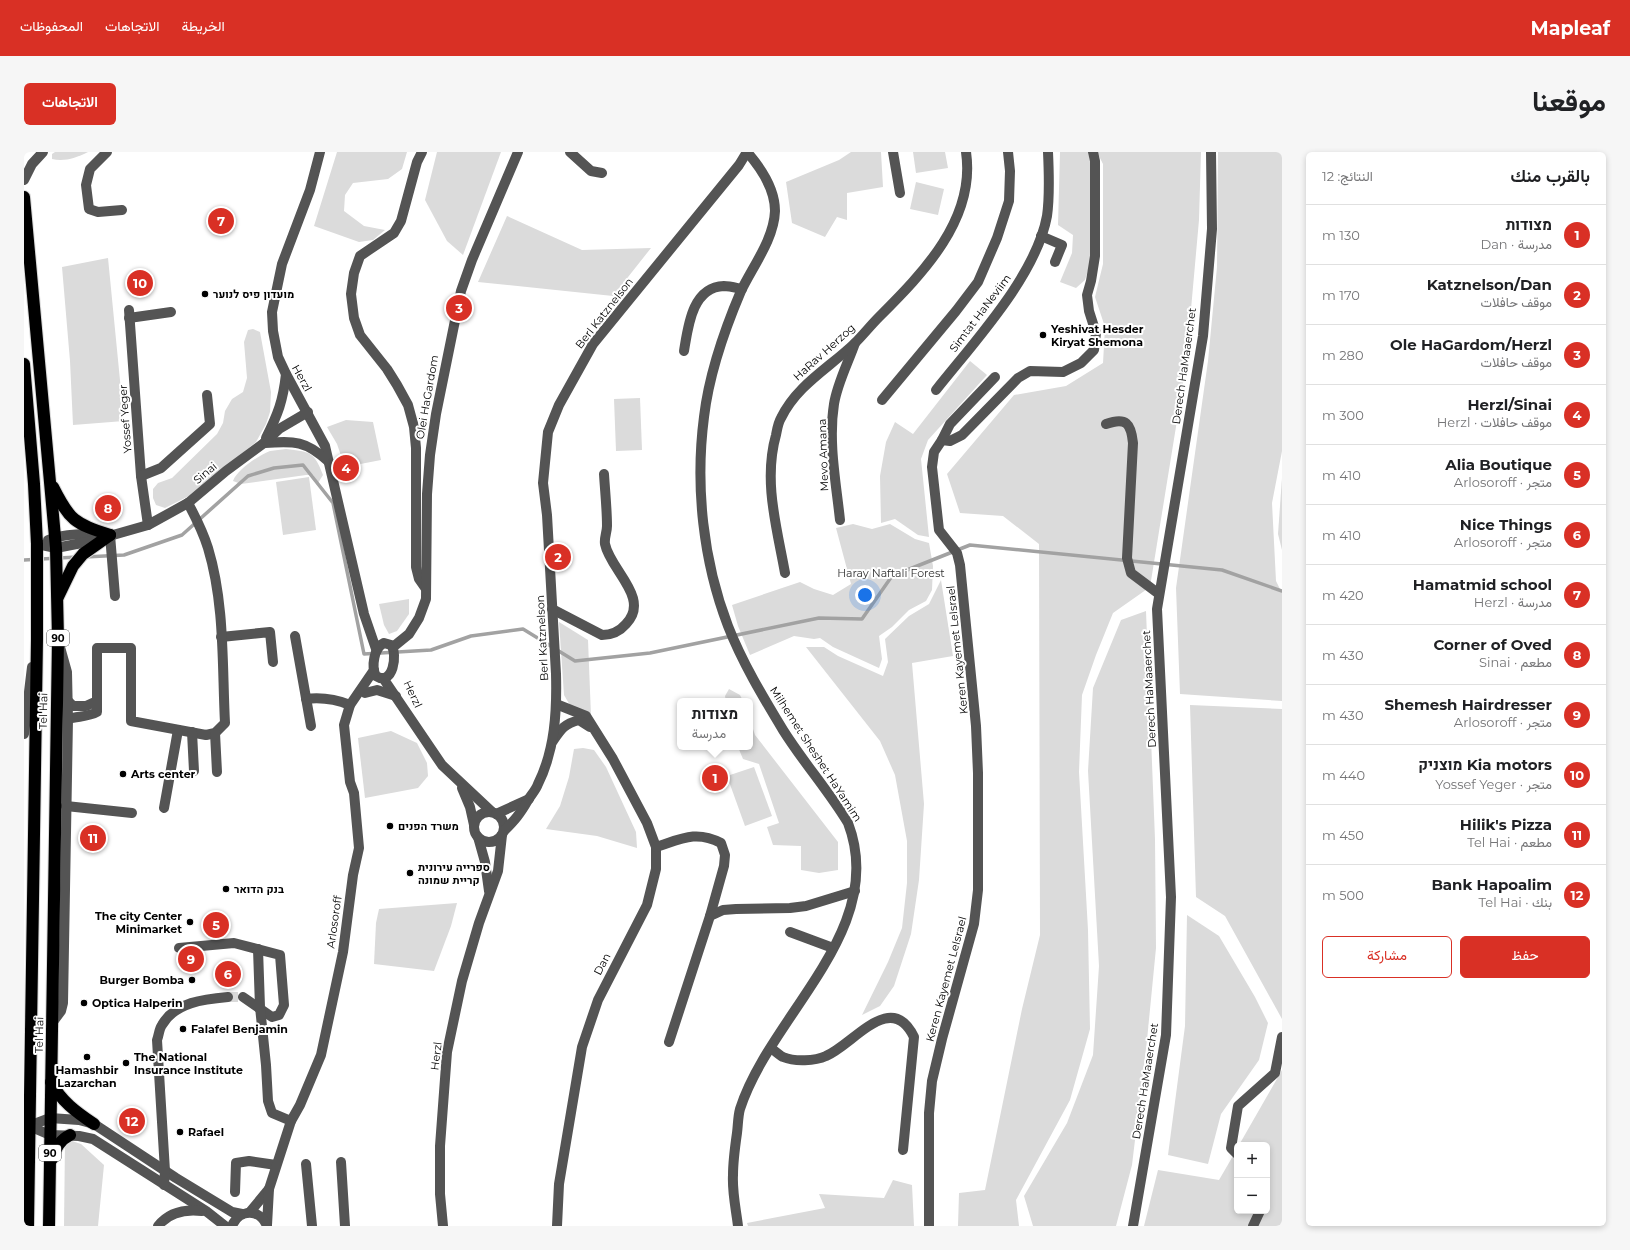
<!DOCTYPE html>
<html lang="ar">
<head>
<meta charset="utf-8">
<style>
	body { margin:0; font-family:Montserrat,Vazirmatn,Heebo,sans-serif; background:#f6f6f6; color:#202124; direction:rtl }
	.controls { position:absolute; right:12px; bottom:12px; display:grid; overflow:hidden; border-radius:6px; box-shadow:0 2px 6px #0003 }
	.controls button { width:36px; height:36px; display:grid; place-items:center; padding:0; border:0; border-bottom:1px solid #e0e0e0; background:#fff; color:#202124; font:20px sans-serif }
	.you { position:absolute; left:841px; top:443px; width:14px; height:14px; margin:-10px; border:3px solid #fff; border-radius:50%; background:#1a73e8; box-shadow:0 0 0 6px #1a73e833 }
	.badge { display:grid; place-items:center; width:26px; height:26px; border-radius:50%; background:#d93025; color:#fff; font-size:13px; font-weight:700 }
	.pin { position:absolute; translate:-50% -50%; border:2px solid #fff; box-shadow:0 1px 4px #0006 }
	.popup { position:absolute; left:653px; top:546px; width:76px; height:52px; box-sizing:border-box; display:grid; place-content:center; border-radius:6px; background:#fff; filter:drop-shadow(0 1px 3px #0005); font-size:13px; white-space:nowrap; color:#757577 }
	.popup b { font-size:15px; color:#202124 }
	.popup::after { content:''; position:absolute; left:50%; top:100%; margin-left:-8px; border:8px solid transparent; border-top-color:#fff }
	.list { margin:0; padding:0; list-style:none }
	h2 { display:flex; justify-content:space-between; align-items:center; height:52px; margin:0; padding:0 16px; font-size:17px }
	h2 small { font-size:13px; font-weight:400; color:#757577 }
	.list li { display:grid; grid-template-columns:26px 1fr auto; gap:12px; align-items:center; box-sizing:border-box; height:60px; padding:0 16px; border-top:1px solid #e0e0e0 }
	.list b { display:block; font-size:15px; white-space:nowrap }
	.list p { margin:0; font-size:13px; white-space:nowrap; color:#757577 }
	.list em { font-size:13px; font-style:normal; color:#757577 }
	.actions { display:flex; gap:8px; padding:12px 16px }
	.actions a { flex:1; padding:9px 0; border:1px solid #d93025; border-radius:6px; text-align:center; font-size:14px; color:#d93025 }
	.actions .main { background:#d93025; color:#fff }
	.map { position:relative; flex:none; width:1258px; height:1074px; overflow:hidden; direction:ltr; border-radius:6px }
	header { display:flex; align-items:center; gap:24px; box-sizing:border-box; height:56px; padding:0 20px; background:#d93025; color:#fff }
	header strong { font-size:19px }
	nav { display:flex; gap:22px; margin-inline-start:auto; font-size:14px }
	.intro { display:flex; align-items:center; justify-content:space-between; box-sizing:border-box; height:96px; padding:0 24px }
	h1 { margin:0; font-size:28px }
	.button { padding:10px 18px; border-radius:6px; background:#d93025; color:#fff; font-size:14px; font-weight:700 }
	main { display:flex; gap:24px; padding:0 24px }
	aside { flex:1; background:#fff; border-radius:6px; box-shadow:0 2px 6px #0003 }
	.map>svg:first-child { display:block }
	.green { fill:#dbdbdb }
	.lines { fill:none; stroke-linecap:round; stroke-linejoin:round }
	.stream { stroke:#a2a2a2; stroke-width:3.5 }
	.minor-tunnel { stroke:#d9d9d9; stroke-width:10; stroke-dasharray:10 5; stroke-linecap:butt }
	.highway-casing { stroke:#dbdbdb; stroke-width:14 }
	.minor { stroke:#545454; stroke-width:10 }
	.highway { stroke:#000; stroke-width:12 }
	.poi-dot { fill:#000; stroke:#fff; stroke-width:1.5 }
	.labels { text-anchor:middle; dominant-baseline:central; stroke-width:4; stroke-linejoin:round; paint-order:stroke }
	.shield { fill:#fff; stroke:#4c4c4c; stroke-width:1 }
	.shield-label { font-size:10px; font-weight:bold; fill:#000 }
	.poi-label { font-size:11px; font-weight:bold; fill:#000; stroke:#fff; text-anchor:start }
	.street-label { font-size:11px; fill:#000; stroke:#fff }
	.park-label { font-size:11px; fill:#323232; stroke:#fff }
</style>
</head>
<body>
<header>
<strong>Mapleaf</strong>
<nav><a>الخريطة</a><a>الاتجاهات</a><a>المحفوظات</a></nav>
</header>
<div class="intro"><h1>موقعنا</h1><a class="button">الاتجاهات</a></div>
<main>
<aside>
<h2>بالقرب منك<small>النتائج: 12</small></h2>
<ul class="list">
<li><span class="badge">1</span><div><b>מצודות</b><p>مدرسة · Dan</p></div><em>130 m</em></li>
<li><span class="badge">2</span><div><b>Katznelson/Dan</b><p>موقف حافلات</p></div><em>170 m</em></li>
<li><span class="badge">3</span><div><b>Ole HaGardom/Herzl</b><p>موقف حافلات</p></div><em>280 m</em></li>
<li><span class="badge">4</span><div><b>Herzl/Sinai</b><p>موقف حافلات · Herzl</p></div><em>300 m</em></li>
<li><span class="badge">5</span><div><b>Alia Boutique</b><p>متجر · Arlosoroff</p></div><em>410 m</em></li>
<li><span class="badge">6</span><div><b>Nice Things</b><p>متجر · Arlosoroff</p></div><em>410 m</em></li>
<li><span class="badge">7</span><div><b>Hamatmid school</b><p>مدرسة · Herzl</p></div><em>420 m</em></li>
<li><span class="badge">8</span><div><b>Corner of Oved</b><p>مطعم · Sinai</p></div><em>430 m</em></li>
<li><span class="badge">9</span><div><b>Shemesh Hairdresser</b><p>متجر · Arlosoroff</p></div><em>430 m</em></li>
<li><span class="badge">10</span><div><b>Kia motors מוצניק</b><p>متجر · Yossef Yeger</p></div><em>440 m</em></li>
<li><span class="badge">11</span><div><b>Hilik's Pizza</b><p>مطعم · Tel Hai</p></div><em>450 m</em></li>
<li><span class="badge">12</span><div><b>Bank Hapoalim</b><p>بنك · Tel Hai</p></div><em>500 m</em></li>
</ul>
<div class="actions"><a class="main">حفظ</a><a>مشاركة</a></div>
</aside>
<div class="map">
<svg width="1258" height="1074" viewBox="0 0 1258 1074">
	<rect width="100%" height="100%" fill="#fff"/>
	<g class="green">
		<path d="M 31,0 L 64,0 C 52,6 40,10 28,7 L 28,2 Z"/>
		<path d="M 313,0 L 383,0 L 378,17 L 364,27 L 329,31 L 321,43 L 320,59 L 340,74 L 361,78 L 349,88 L 335,90 L 290,74 Z"/>
		<path d="M 413,0 L 477,0 L 439,103 L 423,89 L 401,48 Z"/>
		<path d="M 827,0 L 857,0 L 859,35 L 823,41 L 823,68 L 813,65 L 801,85 L 768,71 L 762,30 L 815,8 Z"/>
		<path d="M 889,0 L 921,0 L 924,16 L 892,21 Z"/>
		<path d="M 1036,0 L 1064,0 L 1066,9 L 1067,109 L 1061,128 L 1052,136 L 1036,130 L 1048,101 L 1049,83 L 1034,73 Z"/>
		<path d="M 1073,0 L 1177,0 L 1175,68 L 1162,213 L 1126,435 L 1089,461 L 1072,503 L 1058,543 L 1055,620 L 1064,778 L 1066,877 L 1046,948 L 992,1048 L 995,1074 L 934,1074 L 935,1041 L 961,1038 L 998,857 L 1016,783 L 1015,392 L 979,364 L 936,361 L 923,322 L 990,243 L 1042,234 L 1079,211 L 1081,175 L 1071,145 L 1079,112 L 1079,12 Z"/>
		<path d="M 1194,0 L 1258,0 L 1258,299 L 1248,351 L 1252,429 L 1258,441 L 1258,549 L 1156,542 L 1152,436 L 1184,209 L 1193,115 Z"/>
		<path d="M 892,30 L 920,37 L 914,63 L 886,57 Z"/>
		<path d="M 483,64 L 558,98 L 627,96 L 589,144 L 454,130 Z"/>
		<path d="M 84,106 L 100,269 L 49,273 L 46,209 L 38,115 Z"/>
		<path d="M 229,177 L 236,180 L 247,240 L 246,260 L 242,272 L 232,290 L 167,343 L 141,356 L 132,353 L 129,346 L 129,337 L 134,331 L 148,326 L 193,282 L 199,271 L 201,259 L 208,247 L 219,240 L 223,226 L 220,190 L 224,178 Z"/>
		<path d="M 946,209 L 963,223 L 904,288 L 897,307 L 905,385 L 894,383 L 871,367 L 857,371 L 856,324 L 862,290 L 871,270 L 889,282 Z"/>
		<path d="M 616,246 L 618,298 L 592,299 L 590,247 Z"/>
		<path d="M 322,268 L 349,270 L 357,308 L 321,315 L 313,292 L 303,275 Z"/>
		<path d="M 262,297 C 286,300 290,299 299,323 L 294,331 L 289,323 L 282,323 L 217,332 L 209,329 C 213,318 235,303 246,299 C 251,298 257,298 262,297 Z"/>
		<path d="M 285,325 L 292,378 L 259,383 L 252,330 Z"/>
		<path d="M 1258,326 L 1258,398 L 1254,382 Z"/>
		<path d="M 829,372 L 848,377 L 866,372 L 891,387 L 905,391 L 909,414 L 908,438 L 902,449 L 885,458 L 868,475 L 855,484 L 858,507 L 855,516 L 809,495 L 796,486 L 790,487 L 770,484 L 726,503 L 714,474 L 708,453 L 776,430 L 790,437 L 809,443 L 827,432 L 812,376 Z"/>
		<path d="M 917,428 L 929,504 L 888,511 L 900,652 L 895,728 L 887,782 L 870,834 L 856,854 L 838,863 L 864,810 L 878,776 L 883,731 L 883,689 L 871,623 L 856,589 L 782,495 L 800,495 L 814,504 L 859,524 L 864,510 L 861,487 L 885,464 L 905,452 Z"/>
		<path d="M 385,447 L 385,462 L 373,479 L 365,482 L 360,473 L 355,452 Z"/>
		<path d="M 1122,459 L 1131,687 L 1132,796 L 1123,888 L 1108,1013 L 1092,1074 L 1009,1074 L 1000,1044 L 1043,971 L 1069,903 L 1075,814 L 1064,619 L 1069,536 L 1097,468 Z"/>
		<path d="M 535,470 L 564,488 L 567,564 L 547,555 L 540,543 Z"/>
		<path d="M 705,537 L 716,543 L 719,549 L 702,549 L 701,544 Z"/>
		<path d="M 1166,553 L 1258,557 L 1258,867 L 1201,764 L 1172,745 Z"/>
		<path d="M 726,568 L 731,583 L 814,690 L 814,718 L 795,721 L 777,718 L 777,694 L 749,693 L 743,675 L 755,671 L 735,612 L 719,607 L 714,595 L 726,595 Z"/>
		<path d="M 367,579 L 393,591 L 403,611 L 404,624 L 394,636 L 341,646 L 334,586 Z"/>
		<path d="M 559,596 L 570,598 L 582,615 L 612,680 L 613,696 L 573,684 L 522,677 L 536,654 L 545,625 L 550,597 Z"/>
		<path d="M 730,615 L 748,664 L 721,674 L 703,624 Z"/>
		<path d="M 433,751 L 427,774 L 410,819 L 350,812 L 352,771 L 355,757 Z"/>
		<path d="M 1163,763 L 1195,784 L 1231,845 L 1244,871 L 1235,908 L 1197,962 L 1184,1012 L 1144,1003 L 1161,874 Z"/>
		<path d="M 1258,918 L 1258,1074 L 1120,1074 L 1134,1018 L 1195,1028 L 1213,997 L 1213,1059 L 1243,1059 L 1243,993 L 1215,993 Z"/>
		<path d="M 48,989 L 57,992 L 80,1013 L 74,1074 L 40,1074 L 41,990 Z"/>
		<path d="M 869,1028 L 888,1033 L 890,1074 L 724,1074 L 723,1071 L 801,1056 L 795,1042 L 860,1046 Z"/>
	</g>
	<g class="lines">
		<g class="stream">
			<path d="M 61,405 L 100,403 L 158,383 L 224,324 L 250,316 L 279,313 L 309,351 L 340,502 L 407,498 L 447,484 L 499,477 L 551,509 L 626,501 L 795,466 L 838,467 L 868,424 L 946,393 L 1198,418 L 1258,439"/>
			<path d="M 0,408 L 53,405"/>
		</g>
		<path class="minor-tunnel" d="M 204,845 L 219,845"/>
		<defs>
			<g id="highway">
				<path d="M 0,45 L 32,396 L 34,487 L 25,1074"/>
				<path d="M 0,212 L 10,332 L 13,392 L 13,487 L 4,1074"/>
				<path d="M 29,335 C 46,369 50,371 86,383"/>
				<path d="M 34,445 L 49,414 L 59,402 L 86,383"/>
				<path d="M 27,930 C 37,949 52,960 70,972"/>
				<path d="M 28,1007 C 31,996 36,988 46,983"/>
			</g>
		</defs>
		<use href="#highway" class="highway-casing"/>
		<g class="minor">
			<path d="M 83,0 L 66,17 L 62,33 L 65,57 L 74,60 L 98,58"/>
			<path d="M 296,0 L 286,38 L 258,112 L 248,160 L 249,179 L 254,205 L 262,222 L 301,294 L 340,462 L 352,497"/>
			<path d="M 398,0 L 393,10 L 377,69 L 370,81 L 336,104 L 330,121 L 327,142 L 330,166 L 336,183 L 363,217 L 373,233 L 384,253 L 390,275 L 392,296 L 392,415 L 395,427 L 402,437"/>
			<path d="M 546,0 L 567,19 L 578,21"/>
			<path d="M 869,0 L 876,41"/>
			<path d="M 0,28 L 8,12 L 19,0"/>
			<path d="M 1017,84 L 1038,93 L 1031,110"/>
			<path d="M 105,158 L 117,324 L 124,373"/>
			<path d="M 105,166 L 147,160"/>
			<path d="M 660,199 C 664,175 668,135 700,134 C 705,134 713,136 718,137"/>
			<path d="M 912,238 C 950,190 1012,124 1023,64 C 1026,43 1025,21 1024,0"/>
			<path d="M 858,248 L 932,159 L 954,130 L 973,86 L 985,49 L 986,19 L 984,0"/>
			<path d="M 1082,272 C 1102,265 1107,271 1109,291 L 1103,406 L 1107,421 L 1135,442"/>
			<path d="M 242,286 C 254,262 259,249 262,222"/>
			<path d="M 918,288 L 926,272 L 971,225"/>
			<path d="M 240,291 C 270,289 282,288 305,310"/>
			<path d="M 117,324 L 137,316 L 186,272 L 183,243"/>
			<path d="M 816,368 C 812,330 804,290 810,252 C 813,232 824,211 831,191"/>
			<path d="M 86,383 L 91,444"/>
			<path d="M 24,388 C 41,381 62,382 80,383"/>
			<path d="M 13,392 L 32,396 L 68,389 L 124,373 L 164,351 L 202,319 L 240,291 L 255,277 L 284,260"/>
			<path d="M 761,421 C 753,376 739,329 752,283 C 753,278 754,271 757,266 C 773,233 805,216 831,191 C 839,183 847,173 855,165 C 899,121 952,67 942,0"/>
			<path d="M 528,457 L 578,483 C 587,483 596,479 602,472 C 627,446 586,418 581,392 C 580,386 583,380 583,374 C 583,357 581,339 580,322"/>
			<path d="M 271,484 L 287,574"/>
			<path d="M 197,485 L 246,480 L 249,510"/>
			<path d="M 360,491 L 367,493 C 374,502 369,535 352,524 C 347,515 350,495 360,491 Z"/>
			<path d="M 369,495 L 385,482 L 395,466 L 402,447 L 403,342 L 406,303 L 412,262 L 437,139 L 448,108 L 494,0"/>
			<path d="M 359,526 L 418,613 L 468,660"/>
			<path d="M 341,541 L 353,538 L 372,544"/>
			<path d="M 282,547 C 298,545 311,547 326,553"/>
			<path d="M 44,549 L 49,554 L 62,554 L 73,549"/>
			<path d="M 532,552 L 562,564 L 589,607 L 623,671 L 632,695 L 632,717 L 623,753 L 574,848 L 558,895 L 535,1032 L 533,1074"/>
			<path d="M 44,567 C 54,564 64,565 73,560 L 73,496 L 107,496 L 107,569 L 182,583 L 191,581 L 201,571 C 198,513 201,452 184,396 C 179,380 172,366 164,351"/>
			<path d="M 168,580 L 170,619"/>
			<path d="M 191,581 L 193,620"/>
			<path d="M 0,582 L 8,515"/>
			<path d="M 529,589 C 537,577 540,572 555,568 L 566,575"/>
			<path d="M 438,636 L 446,655 L 450,673"/>
			<path d="M 42,654 L 108,661"/>
			<path d="M 140,656 L 154,578"/>
			<circle cx="465" cy="675" r="15"/>
			<path d="M 472,662 L 505,647"/>
			<path d="M 480,679 C 491,668 496,662 504,648 C 507,643 512,638 514,632 C 531,598 533,559 532,522 L 523,363 L 519,331 L 524,280 L 535,253 L 569,192 L 715,13 L 723,0"/>
			<path d="M 454,685 L 461,710 L 465,739"/>
			<path d="M 632,695 C 657,687 672,678 697,691 L 701,703 L 700,714 L 686,764"/>
			<path d="M 766,780 L 809,796"/>
			<path d="M 155,796 L 210,791 L 256,803 L 260,853 L 255,863 L 248,865 L 219,845"/>
			<path d="M 234,797 L 236,855 L 242,913 L 244,949 L 248,961 L 267,969"/>
			<path d="M 28,871 L 37,859 L 39,851 L 44,567 L 43,520 L 36,495"/>
			<path d="M 645,890 L 686,764 L 699,758 L 712,757 L 766,756 L 782,754 L 831,739"/>
			<path d="M 747,896 C 751,899 755,903 759,905 C 771,910 791,909 802,904 C 829,893 867,837 890,885 L 879,998"/>
			<path d="M 5,974 L 26,966 L 55,968 L 70,972 L 152,1026 L 208,1060 L 218,1062"/>
			<path d="M 5,974 L 26,983 L 55,984 L 69,987 L 182,1059 L 201,1074"/>
			<path d="M 1213,1002 L 1207,996 L 1214,954 L 1251,921 L 1258,885"/>
			<path d="M 317,1010 L 321,1074"/>
			<path d="M 282,1012 L 288,1074"/>
			<path d="M 140,1033 L 141,1019 L 133,888 C 135,883 135,877 138,873 C 151,850 181,847 204,845"/>
			<path d="M 211,1040 L 212,1011 L 225,1009 L 252,1013"/>
			<path d="M 226,1060 L 245,1037"/>
			<path d="M 243,1073 L 245,1037 L 267,969 L 276,953 L 297,903 L 319,800 L 329,723 L 335,696 L 330,641 L 326,630 L 320,573 L 326,553 L 350,518"/>
			<path d="M 134,1074 C 145,1060 161,1057 178,1059"/>
			<path d="M 208,1074 C 215,1057 236,1056 243,1074"/>
			<path d="M 419,1074 L 416,1042 L 416,994 L 423,900 L 438,829 L 455,771 L 474,719 L 478,683"/>
			<path d="M 714,1074 C 712,1057 708,1040 709,1023 C 709,1009 711,995 713,981 C 714,973 714,964 716,957 C 746,863 865,778 824,671 C 804,638 779,610 759,578 C 739,545 718,510 704,474 C 679,409 671,334 680,265 C 685,222 700,179 717,139 C 729,114 750,87 751,59 C 751,36 737,16 723,0"/>
			<path d="M 905,1074 L 905,961 L 908,929 L 918,887 L 950,772 L 954,738 L 954,621 L 952,574 L 936,413 L 933,401 L 915,378 L 908,315 L 910,300 L 918,288 L 926,289 L 938,283 L 994,226 L 1006,219 L 1039,220 L 1057,211 L 1070,198 L 1072,181 L 1065,159 L 1063,143 L 1067,129 L 1071,104 L 1071,9 L 1069,0"/>
			<path d="M 1109,1074 L 1142,883 L 1147,745 L 1133,457 L 1179,184 L 1188,77 L 1187,0"/>
			<path d="M 1229,1074 L 1236,1059"/>
		</g>
		<use href="#highway" class="highway"/>
	</g>
	<g class="poi-dot">
		<circle cx="181" cy="142" r="4"/>
		<circle cx="1019" cy="183" r="4"/>
		<circle cx="99" cy="622" r="4"/>
		<circle cx="366" cy="674" r="4"/>
		<circle cx="386" cy="721" r="4"/>
		<circle cx="202" cy="737" r="4"/>
		<circle cx="166" cy="770" r="4"/>
		<circle cx="168" cy="828" r="4"/>
		<circle cx="60" cy="851" r="4"/>
		<circle cx="159" cy="877" r="4"/>
		<circle cx="63" cy="905" r="4"/>
		<circle cx="102" cy="911" r="4"/>
		<circle cx="156" cy="980" r="4"/>
	</g>
	<g class="labels">
		<g class="shield">
			<rect x="23" y="478" width="22" height="16" rx="3"/>
			<rect x="15" y="993" width="22" height="16" rx="3"/>
		</g>
		<g class="shield-label">
			<text x="34" y="486">90</text>
			<text x="26" y="1001">90</text>
		</g>
		<g class="poi-label">
			<text x="189" y="142">מועדון פיס לנוער</text>
			<text x="1027" y="177">Yeshivat Hesder<tspan x="1027" dy="13">Kiryat Shemona</tspan></text>
			<text x="107" y="622">Arts center</text>
			<text x="374" y="674">משרד הפנים</text>
			<text x="394" y="715">ספרייה עירונית<tspan x="394" dy="13">קריית שמונה</tspan></text>
			<text x="210" y="737">בנק הדואר</text>
			<text x="158" y="764" text-anchor="end">The city Center<tspan x="158" dy="13">Minimarket</tspan></text>
			<text x="160" y="828" text-anchor="end">Burger Bomba</text>
			<text x="68" y="851">Optica Halperin</text>
			<text x="167" y="877">Falafel Benjamin</text>
			<text x="110" y="905">The National<tspan x="110" dy="13">Insurance Institute</tspan></text>
			<text x="63" y="918" text-anchor="middle">Hamashbir<tspan x="63" dy="13">Lazarchan</tspan></text>
			<text x="164" y="980">Rafael</text>
		</g>
		<g class="street-label">
			<text transform="translate(580 161) rotate(-52)">Berl Katznelson</text>
			<text transform="translate(956 161) rotate(-53)">Simtat HaNeviim</text>
			<text transform="translate(800 200) rotate(-42)">HaRav Herzog</text>
			<text transform="translate(1160 214) rotate(-82)">Derech HaMaaerchet</text>
			<text transform="translate(278 226) rotate(61)">Herzl</text>
			<text transform="translate(403 245) rotate(-80)">Olei HaGardom</text>
			<text transform="translate(101 267) rotate(-94)">Yossef Yeger</text>
			<text transform="translate(799 303) rotate(-92)">Mevo Amana</text>
			<text transform="translate(181 321) rotate(-40)">Sinai</text>
			<text transform="translate(518 486) rotate(-93)">Berl Katznelson</text>
			<text transform="translate(933 498) rotate(-96)">Keren Kayemet LeIsrael</text>
			<text transform="translate(1125 537) rotate(-93)">Derech HaMaaerchet</text>
			<text transform="translate(389 542) rotate(65)">Herzl</text>
			<text transform="translate(19 559) rotate(-89)">Tel Hai</text>
			<text transform="translate(792 602) rotate(57)">Milhemet Sheshet HaYamim</text>
			<text transform="translate(310 770) rotate(-82)">Arlosoroff</text>
			<text transform="translate(578 812) rotate(-63)">Dan</text>
			<text transform="translate(922 827) rotate(-75)">Keren Kayemet LeIsrael</text>
			<text transform="translate(15 883) rotate(-89)">Tel Hai</text>
			<text transform="translate(412 904) rotate(-83)">Herzl</text>
			<text transform="translate(1121 929) rotate(-81)">Derech HaMaaerchet</text>
		</g>
		<g class="park-label">
			<text x="867" y="421">Haray Naftali Forest</text>
		</g>
	</g>
</svg>
<div class="controls">
<button>+</button>
<button>−</button>
</div>
<div class="you"></div>
<div class="pin badge" style="left:691px;top:626px">1</div>
<div class="popup"><b>מצודות</b>مدرسة</div>
<div class="pin badge" style="left:534px;top:405px">2</div>
<div class="pin badge" style="left:435px;top:156px">3</div>
<div class="pin badge" style="left:322px;top:316px">4</div>
<div class="pin badge" style="left:192px;top:773px">5</div>
<div class="pin badge" style="left:204px;top:822px">6</div>
<div class="pin badge" style="left:197px;top:69px">7</div>
<div class="pin badge" style="left:84px;top:356px">8</div>
<div class="pin badge" style="left:167px;top:807px">9</div>
<div class="pin badge" style="left:116px;top:131px">10</div>
<div class="pin badge" style="left:69px;top:686px">11</div>
<div class="pin badge" style="left:108px;top:969px">12</div>
</div>
</main>
</body>
</html>
